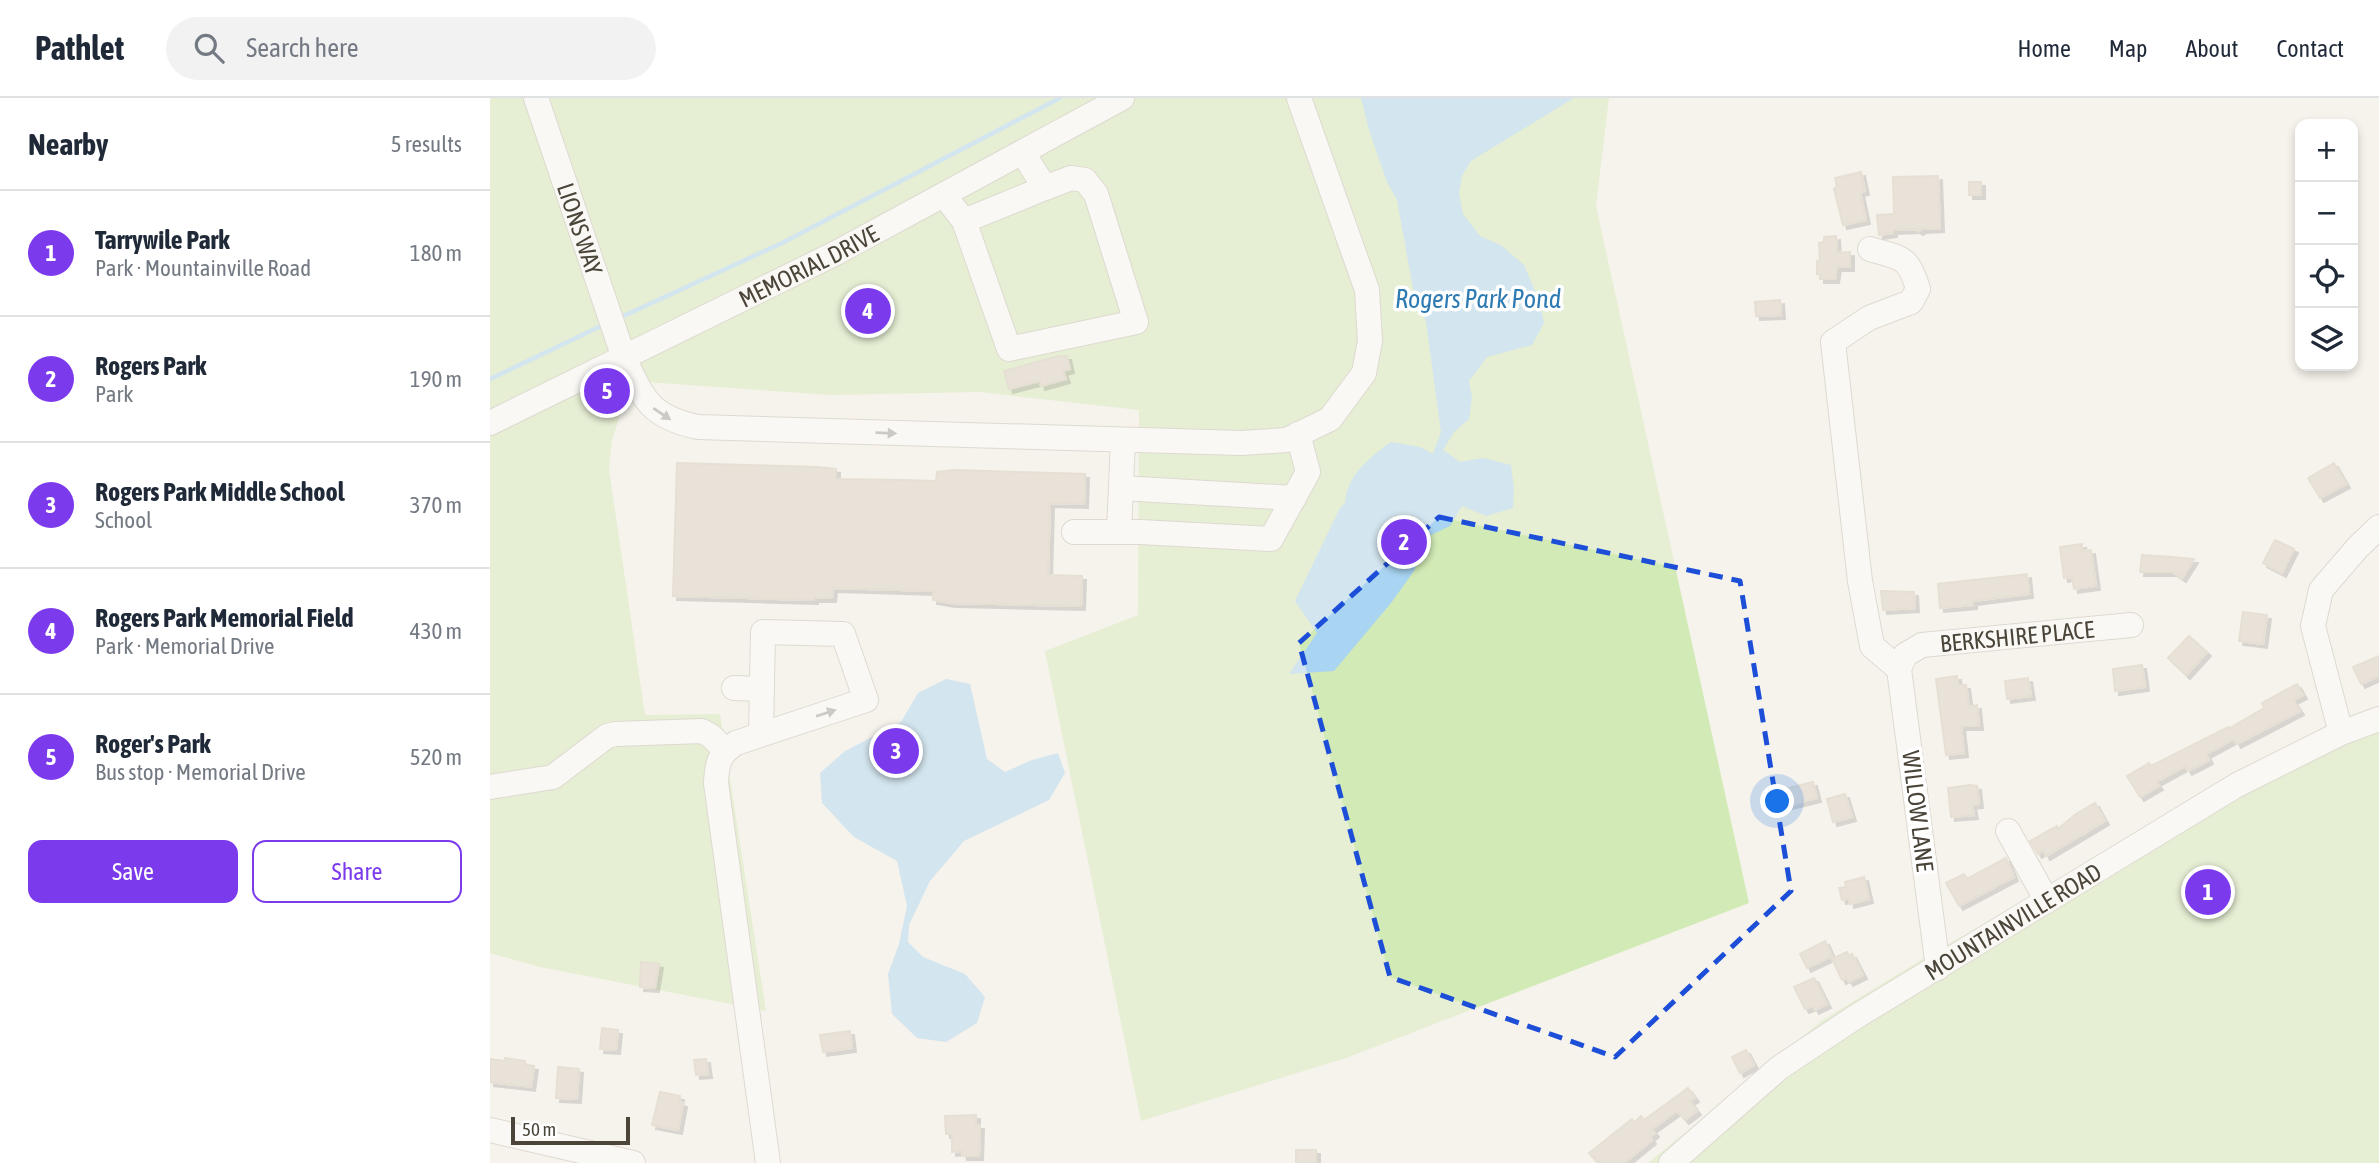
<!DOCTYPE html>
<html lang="en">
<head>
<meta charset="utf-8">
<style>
	body { margin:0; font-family:"Asap Condensed",sans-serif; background:#f2f2f3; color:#1f2937 }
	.controls { position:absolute; right:21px; top:21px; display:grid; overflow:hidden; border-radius:14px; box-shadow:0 4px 10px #0003 }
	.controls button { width:63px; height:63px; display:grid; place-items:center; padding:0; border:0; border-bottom:2px solid #e0e1e3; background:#fff; color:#1f2937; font:35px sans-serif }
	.scale { position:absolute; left:21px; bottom:18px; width:119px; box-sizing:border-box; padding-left:7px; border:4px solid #4b4439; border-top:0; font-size:19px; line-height:24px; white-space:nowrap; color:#4b4439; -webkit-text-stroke:5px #fff; paint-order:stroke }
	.you { position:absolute; left:1288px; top:704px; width:24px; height:24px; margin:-18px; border:5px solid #fff; border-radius:50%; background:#1a73e8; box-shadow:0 0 0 10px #1a73e833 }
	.badge { display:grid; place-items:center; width:46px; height:46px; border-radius:50%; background:#7c3aed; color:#fff; font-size:23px; font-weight:700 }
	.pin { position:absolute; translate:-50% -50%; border:4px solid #fff; box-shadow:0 2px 7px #0006 }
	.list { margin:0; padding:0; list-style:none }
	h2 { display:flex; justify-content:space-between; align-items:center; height:91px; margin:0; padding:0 28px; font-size:30px }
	h2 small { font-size:23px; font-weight:400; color:#747a83 }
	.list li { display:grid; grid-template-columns:46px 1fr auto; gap:21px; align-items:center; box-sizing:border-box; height:126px; padding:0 28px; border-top:2px solid #e0e1e3 }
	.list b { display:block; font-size:26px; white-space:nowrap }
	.list p { margin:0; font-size:23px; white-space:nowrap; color:#747a83 }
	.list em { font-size:23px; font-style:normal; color:#747a83 }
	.actions { display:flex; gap:14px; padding:21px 28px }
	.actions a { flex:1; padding:16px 0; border:2px solid #7c3aed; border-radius:14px; text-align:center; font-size:24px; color:#7c3aed }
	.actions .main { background:#7c3aed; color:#fff }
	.icon { flex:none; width:38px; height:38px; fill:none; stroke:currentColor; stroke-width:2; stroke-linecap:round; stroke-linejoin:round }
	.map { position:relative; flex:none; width:1889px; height:1065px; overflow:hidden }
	header { display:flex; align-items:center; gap:42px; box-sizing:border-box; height:98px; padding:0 35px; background:#fff; border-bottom:2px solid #e0e1e3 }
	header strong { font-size:33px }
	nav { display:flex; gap:38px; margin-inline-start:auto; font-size:24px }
	.search { width:490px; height:63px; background:#f2f2f3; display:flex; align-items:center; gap:18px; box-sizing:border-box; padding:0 24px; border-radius:38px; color:#747a83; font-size:26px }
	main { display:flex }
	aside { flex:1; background:#fff }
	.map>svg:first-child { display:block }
	.green { fill:#d2eab5 }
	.water { fill:#a9d4f2 }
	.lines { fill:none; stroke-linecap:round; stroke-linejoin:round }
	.stream { stroke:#a9d4f2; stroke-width:4.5 }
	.building { fill:#d8cfc1; stroke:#d3c7b4; stroke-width:2; filter:url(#shadow) }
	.minor-casing { stroke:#c2bbae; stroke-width:26 }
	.minor { stroke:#fff; stroke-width:24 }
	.oneway { fill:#9c9892 }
	.marked { fill:none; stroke:#1d4ed8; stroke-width:5; stroke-dasharray:14 9; stroke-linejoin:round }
	.labels { text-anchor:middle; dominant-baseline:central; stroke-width:7; stroke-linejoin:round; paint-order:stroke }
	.street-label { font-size:24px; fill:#4b4439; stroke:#fff }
	.water-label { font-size:26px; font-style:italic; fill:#2e7ab2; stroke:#fff }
</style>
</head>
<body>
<header>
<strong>Pathlet</strong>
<div class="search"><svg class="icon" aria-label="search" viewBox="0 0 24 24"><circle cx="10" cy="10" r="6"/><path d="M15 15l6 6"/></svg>Search here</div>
<nav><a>Home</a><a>Map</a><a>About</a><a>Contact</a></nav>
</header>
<main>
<aside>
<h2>Nearby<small>5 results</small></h2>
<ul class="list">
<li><span class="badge">1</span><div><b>Tarrywile Park</b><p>Park · Mountainville Road</p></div><em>180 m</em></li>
<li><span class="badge">2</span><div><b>Rogers Park</b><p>Park</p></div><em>190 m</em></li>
<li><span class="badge">3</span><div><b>Rogers Park Middle School</b><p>School</p></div><em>370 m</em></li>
<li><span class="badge">4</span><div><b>Rogers Park Memorial Field</b><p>Park · Memorial Drive</p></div><em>430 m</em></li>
<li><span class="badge">5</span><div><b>Roger's Park</b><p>Bus stop · Memorial Drive</p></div><em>520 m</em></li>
</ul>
<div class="actions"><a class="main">Save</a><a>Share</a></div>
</aside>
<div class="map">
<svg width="1889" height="1065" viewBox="0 0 1889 1065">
	<defs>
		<filter id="shadow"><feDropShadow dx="4" dy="4" stdDeviation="0" flood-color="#0004"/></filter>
	</defs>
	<rect width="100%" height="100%" fill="#f6f3ec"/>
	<g class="green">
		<path d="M 0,0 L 616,0 L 627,10 L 645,0 L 1119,0 L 1106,108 L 1259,805 L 856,960 L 651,1023 L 555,553 L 648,517 L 649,312 L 489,294 L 341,297 L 141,283 L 122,342 L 119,371 L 155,617 L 230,616 L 276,913 L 50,869 L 0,855 Z"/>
		<path d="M 1889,613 L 1889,1065 L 1158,1065 L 1333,922 L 1431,862 L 1664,727 Z"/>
	</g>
	<g class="water">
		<path d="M 871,0 L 1084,0 L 981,63 L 972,78 L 969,96 L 973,116 L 990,138 L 1012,148 L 1034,167 L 1049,202 L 1054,225 L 1042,247 L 997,259 L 979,283 L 982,299 L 979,321 L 964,334 L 953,352 L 970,364 L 993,360 L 1021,367 L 1024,391 L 1023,410 L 996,418 L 972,408 L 960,428 L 939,438 L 924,473 L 901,505 L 844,573 L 799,576 L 827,535 L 805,503 L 850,410 L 855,405 C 857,377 880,359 901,344 L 930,349 L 943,356 L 951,334 L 936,224 L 923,190 L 907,102 L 897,84 L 879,32 Z"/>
		<path d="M 456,581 L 480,586 L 497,661 L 515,674 L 542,662 L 568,655 L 575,675 L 559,702 L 474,743 L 440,783 L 419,827 L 418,844 L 433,859 L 475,876 L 495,899 L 487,925 L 456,944 L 427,940 L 402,916 L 398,876 L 409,846 L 417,808 L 407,763 L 364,739 L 332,705 L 330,675 L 355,653 L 411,624 L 428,595 Z"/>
	</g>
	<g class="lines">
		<g class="stream">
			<path d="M 127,221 L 292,145 L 570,0"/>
			<path d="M 0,281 L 113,227"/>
		</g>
	</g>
	<g class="building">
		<path d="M 1371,74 L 1375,93 L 1370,94 L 1376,122 L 1353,127 L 1344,91 L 1347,88 L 1345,80 Z"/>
		<path d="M 1448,78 L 1450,130 L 1432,131 L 1429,133 L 1426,131 L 1403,132 L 1403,135 L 1389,137 L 1387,117 L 1404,116 L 1403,79 Z"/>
		<rect x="1479" y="84" width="12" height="13"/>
		<path d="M 1346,138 L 1347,155 L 1360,154 L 1360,169 L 1347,169 L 1345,181 L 1330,181 L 1330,176 L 1327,176 L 1327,163 L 1330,162 L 1329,145 L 1334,144 L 1334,139 Z"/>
		<path d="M 1290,202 L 1291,217 L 1266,218 L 1265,204 Z"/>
		<path d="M 569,258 L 577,258 L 580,271 L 573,273 L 576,281 L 551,288 L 550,283 L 519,291 L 514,273 Z"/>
		<path d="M 187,365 L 327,369 L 346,371 L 346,381 L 413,382 L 446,383 L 447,374 L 465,372 L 595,376 L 594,406 L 560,405 L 558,477 L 592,478 L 591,508 L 461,505 L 443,502 L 443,493 L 343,490 L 342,500 L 324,500 L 324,502 L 183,498 Z"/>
		<path d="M 1844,365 L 1856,386 L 1830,400 L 1818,380 Z"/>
		<path d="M 1785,442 L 1804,451 L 1792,475 L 1773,465 Z"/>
		<path d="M 1592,446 L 1591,453 L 1601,452 L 1606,488 L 1584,491 L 1582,479 L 1574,480 L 1570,449 Z"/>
		<path d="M 1652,457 L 1682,459 L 1704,461 L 1692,480 L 1683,474 L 1650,474 Z"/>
		<path d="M 1537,476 L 1539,496 L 1483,503 L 1483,507 L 1450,510 L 1448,486 Z"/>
		<path d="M 1391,493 L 1424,494 L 1425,510 L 1393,512 Z"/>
		<path d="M 1753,514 L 1777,517 L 1773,546 L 1749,543 Z"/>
		<path d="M 1699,538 L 1717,554 L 1696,577 L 1678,560 Z"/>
		<path d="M 1889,558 L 1889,578 L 1871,586 L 1863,569 Z"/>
		<path d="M 1652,567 L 1655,589 L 1625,593 L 1623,571 Z"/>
		<path d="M 1467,578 L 1468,587 L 1476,587 L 1479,609 L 1487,607 L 1489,628 L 1471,628 L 1474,655 L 1456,657 L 1446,581 Z"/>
		<path d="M 1538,580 L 1541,598 L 1517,601 L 1515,583 Z"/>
		<path d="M 1807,586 L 1813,597 L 1803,602 L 1810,613 L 1747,646 L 1744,641 L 1716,656 L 1719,662 L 1698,673 L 1695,668 L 1666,684 L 1669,688 L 1650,699 L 1637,678 L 1659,665 L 1661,668 L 1738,629 L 1740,630 L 1774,610 L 1772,605 Z"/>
		<path d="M 1323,684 L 1327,700 L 1294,708 L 1290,692 Z"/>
		<path d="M 1480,687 L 1487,688 L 1489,706 L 1482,707 L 1484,717 L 1461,719 L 1458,690 Z"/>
		<path d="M 1355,696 L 1362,719 L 1343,724 L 1337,701 Z"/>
		<path d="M 1605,705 L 1615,723 L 1556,758 L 1553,752 L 1548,756 L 1540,743 L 1567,728 L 1568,731 L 1586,716 Z"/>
		<path d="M 1516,760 L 1524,779 L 1469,808 L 1456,785 L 1474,776 L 1477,781 Z"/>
		<path d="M 1374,779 L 1379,801 L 1360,806 L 1359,800 L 1352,802 L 1349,790 L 1356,789 L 1355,784 Z"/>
		<path d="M 1335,843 L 1342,858 L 1317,870 L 1310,856 Z"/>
		<path d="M 1357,854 L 1359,858 L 1362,856 L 1373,877 L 1359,884 L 1357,880 L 1352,882 L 1342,861 Z"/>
		<path d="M 151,864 L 169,866 L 165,890 L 150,889 Z"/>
		<path d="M 1324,880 L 1337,906 L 1325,912 L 1323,908 L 1315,911 L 1304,889 Z"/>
		<path d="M 112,930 L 128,932 L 126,952 L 110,951 Z"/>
		<path d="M 360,933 L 362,950 L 333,954 L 330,937 Z"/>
		<path d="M 1256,952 L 1264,967 L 1250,975 L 1242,959 Z"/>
		<path d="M 15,960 L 35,963 L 35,967 L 44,968 L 41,989 L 0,984 L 0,961 L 14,963 Z"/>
		<path d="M 216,961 L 218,976 L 206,977 L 204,962 Z"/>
		<path d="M 68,969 L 89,971 L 87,1001 L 66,1000 Z"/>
		<path d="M 1198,990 L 1205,1000 L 1200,1003 L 1207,1013 L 1195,1022 L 1187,1013 L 1162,1031 L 1165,1035 L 1160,1039 L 1162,1042 L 1134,1065 L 1108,1065 L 1099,1055 L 1142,1021 L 1144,1025 L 1151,1018 L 1154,1022 Z"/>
		<path d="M 170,994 L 190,998 L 189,1004 L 193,1005 L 188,1032 L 162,1027 Z"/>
		<path d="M 486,1017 L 486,1027 L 490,1027 L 489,1058 L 473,1058 L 472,1053 L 462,1054 L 462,1036 L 456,1036 L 455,1018 Z"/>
		<rect x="806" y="1052" width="20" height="13"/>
	</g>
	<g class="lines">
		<defs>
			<g id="minor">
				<path id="s1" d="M 46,0 L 134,260 C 154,302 160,319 208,329 L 751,345 L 797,342 L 840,321 L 874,275 L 880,243 L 877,192 L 809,0"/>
				<path d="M 454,97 L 474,123 L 519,251 L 646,224 L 606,96 L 595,82 L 581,80 L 555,90 L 533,55"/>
				<path d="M 474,123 L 555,90"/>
				<path d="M 1380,151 C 1412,161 1418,157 1428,191 L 1421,204 L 1379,220 L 1343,244 L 1370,483 L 1382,548 L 1409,571"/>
				<path id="s2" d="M 0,325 L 346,155 L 632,0"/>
				<path d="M 631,390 L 804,400"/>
				<path d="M 584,434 L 650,434 L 781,441 L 818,374 L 808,336"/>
				<path d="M 629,434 L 633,342"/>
				<path d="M 244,590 L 272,591"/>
				<path d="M 271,635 L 273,534 L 353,536 L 376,602 L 246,645 C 229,656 227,665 226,685 L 278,1065"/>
				<path d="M 1851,635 L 1823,528 L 1831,492 L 1868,449 L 1889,429"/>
				<path d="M 0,689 L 63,679 L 117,638 L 125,636 L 212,633 L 221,638 L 235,652"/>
				<path d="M 1518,733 L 1557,803"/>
				<path id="s3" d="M 1448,870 L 1409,571 L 1415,557 L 1432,547 L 1641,527"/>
				<path d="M 0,1032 L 143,1065"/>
				<path id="s4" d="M 1181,1065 L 1289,970 L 1367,918 L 1747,687 L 1851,635 L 1889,621"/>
			</g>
		</defs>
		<use href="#minor" class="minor-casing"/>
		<use href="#minor" class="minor"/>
	</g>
	<defs><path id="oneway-solid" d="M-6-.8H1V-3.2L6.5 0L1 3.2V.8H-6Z" transform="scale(1.75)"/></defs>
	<g class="oneway">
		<use href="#oneway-solid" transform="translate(172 316) rotate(34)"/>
		<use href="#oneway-solid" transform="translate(396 335) rotate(2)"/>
		<use href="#oneway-solid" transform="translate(336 615) rotate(-18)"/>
	</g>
	<path d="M0 0H1889V1065H0ZM 949,419 L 1250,483 L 1301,793 L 1125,959 L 900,879 L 809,545 Z" fill="#f6f3ec" fill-opacity=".55" fill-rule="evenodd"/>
	<path class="marked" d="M 949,419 L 1250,483 L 1301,793 L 1125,959 L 900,879 L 809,545 Z"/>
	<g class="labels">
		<g class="street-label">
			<text stroke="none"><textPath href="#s1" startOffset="138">LIONS WAY</textPath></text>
			<text stroke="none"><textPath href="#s2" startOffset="355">MEMORIAL DRIVE</textPath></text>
			<text stroke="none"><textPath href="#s3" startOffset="432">BERKSHIRE PLACE</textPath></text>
			<text transform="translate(1428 713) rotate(83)">WILLOW LANE</text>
			<text stroke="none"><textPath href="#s4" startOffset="420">MOUNTAINVILLE ROAD</textPath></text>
		</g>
		<g class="water-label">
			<text x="988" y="201">Rogers Park Pond</text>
		</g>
	</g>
</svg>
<div class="controls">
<button>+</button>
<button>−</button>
<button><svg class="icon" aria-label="locate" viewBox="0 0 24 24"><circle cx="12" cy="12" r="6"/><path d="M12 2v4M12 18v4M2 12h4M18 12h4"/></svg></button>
<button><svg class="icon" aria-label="layers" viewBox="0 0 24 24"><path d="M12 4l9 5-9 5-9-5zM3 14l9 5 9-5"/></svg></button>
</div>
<div class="scale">50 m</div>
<div class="you"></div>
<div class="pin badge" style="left:1718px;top:794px">1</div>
<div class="pin badge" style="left:914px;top:444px">2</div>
<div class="pin badge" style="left:406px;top:653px">3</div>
<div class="pin badge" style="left:378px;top:213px">4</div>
<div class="pin badge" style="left:117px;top:293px">5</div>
</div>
</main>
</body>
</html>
